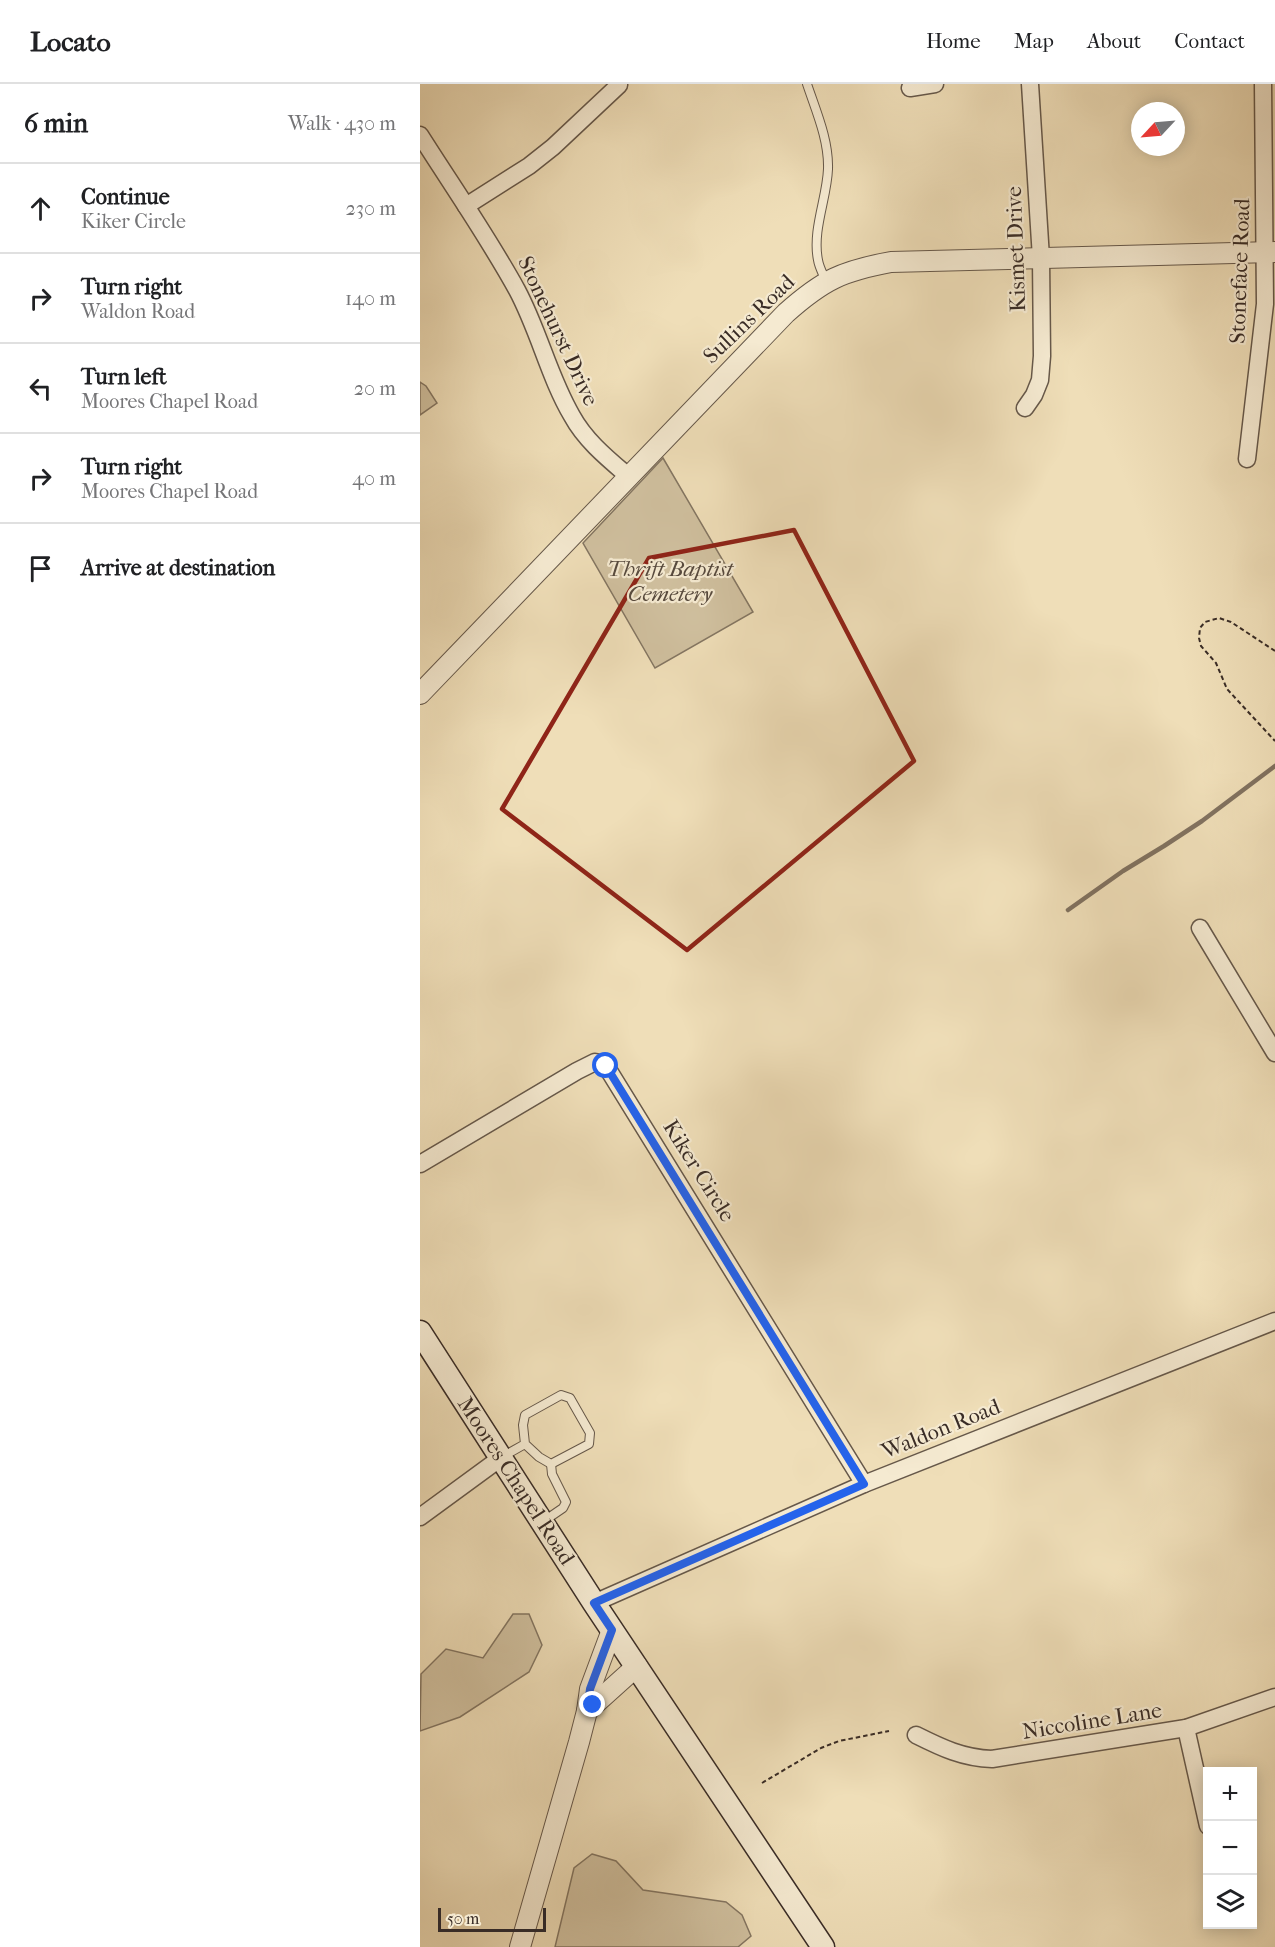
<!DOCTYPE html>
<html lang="en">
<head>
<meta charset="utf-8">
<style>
	body { margin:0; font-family:"IM FELL French Canon",serif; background:#f6f6f6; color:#202124 }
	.controls { position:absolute; right:18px; bottom:18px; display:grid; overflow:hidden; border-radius:0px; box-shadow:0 3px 15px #0003 }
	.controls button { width:54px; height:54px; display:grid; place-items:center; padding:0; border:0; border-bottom:2px solid #e0e0e0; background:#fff; color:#202124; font:30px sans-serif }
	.compass { position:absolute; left:711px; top:18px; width:54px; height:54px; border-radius:50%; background:#fff; box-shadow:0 3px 15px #0003; rotate:244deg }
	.scale { position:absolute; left:18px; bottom:15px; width:108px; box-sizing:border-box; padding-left:6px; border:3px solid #392c26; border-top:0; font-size:16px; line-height:21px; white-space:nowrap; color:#392c26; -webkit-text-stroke:4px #f5ead1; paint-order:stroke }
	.stop { position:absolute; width:18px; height:18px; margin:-14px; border:4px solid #2563eb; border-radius:50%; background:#fff }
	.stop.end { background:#2563eb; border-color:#fff; box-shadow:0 2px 6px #0008 }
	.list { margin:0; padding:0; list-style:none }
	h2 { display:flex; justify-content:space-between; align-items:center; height:78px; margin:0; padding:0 24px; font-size:26px }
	h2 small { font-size:20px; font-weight:400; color:#757577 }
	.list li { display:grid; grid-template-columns:39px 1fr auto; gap:18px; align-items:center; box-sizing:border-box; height:90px; padding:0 24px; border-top:2px solid #e0e0e0 }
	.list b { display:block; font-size:22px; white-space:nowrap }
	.list p { margin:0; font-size:20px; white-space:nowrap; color:#757577 }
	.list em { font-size:20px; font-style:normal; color:#757577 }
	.icon { flex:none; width:33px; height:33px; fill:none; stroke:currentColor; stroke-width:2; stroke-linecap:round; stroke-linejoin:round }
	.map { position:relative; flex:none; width:855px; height:1863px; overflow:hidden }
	header { display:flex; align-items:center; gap:36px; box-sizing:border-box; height:84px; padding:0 30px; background:#fff; border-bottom:2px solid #e0e0e0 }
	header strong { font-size:28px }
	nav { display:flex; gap:33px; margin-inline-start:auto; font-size:21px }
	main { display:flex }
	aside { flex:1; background:#fff }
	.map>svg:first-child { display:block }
	.green { fill:#d0c09f; stroke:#847662; stroke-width:1.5 }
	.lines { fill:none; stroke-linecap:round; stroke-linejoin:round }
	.stream { stroke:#817260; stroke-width:4.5 }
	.service-casing { stroke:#66584a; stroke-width:10 }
	.minor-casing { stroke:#66584a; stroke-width:19 }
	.tertiary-casing { stroke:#66584a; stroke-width:22 }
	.secondary-casing { stroke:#392c26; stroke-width:25 }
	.path { stroke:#392c26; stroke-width:2; stroke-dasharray:4.5 3; stroke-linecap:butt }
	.service { stroke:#f5ead1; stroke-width:8 }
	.minor { stroke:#f5ead1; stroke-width:16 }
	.tertiary { stroke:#f5ead1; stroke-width:20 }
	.secondary { stroke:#f5ead1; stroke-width:22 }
	.route { stroke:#2563eb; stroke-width:8 }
	.marked { fill:none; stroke:#8f2418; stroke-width:4.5; stroke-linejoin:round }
	.labels { text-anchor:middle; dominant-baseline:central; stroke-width:4.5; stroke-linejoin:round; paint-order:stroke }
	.street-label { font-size:22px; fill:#392c26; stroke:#f5ead1 }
	.park-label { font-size:22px; font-style:italic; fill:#574a3e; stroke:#f5ead1 }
</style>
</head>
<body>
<header>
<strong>Locato</strong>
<nav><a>Home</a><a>Map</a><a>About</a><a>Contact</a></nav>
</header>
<main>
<aside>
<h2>6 min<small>Walk · 430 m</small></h2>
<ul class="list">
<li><svg class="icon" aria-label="ahead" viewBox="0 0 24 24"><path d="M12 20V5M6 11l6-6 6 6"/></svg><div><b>Continue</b><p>Kiker Circle</p></div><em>230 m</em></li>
<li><svg class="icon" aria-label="right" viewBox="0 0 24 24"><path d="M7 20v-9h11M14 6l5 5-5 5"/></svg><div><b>Turn right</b><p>Waldon Road</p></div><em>140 m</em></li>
<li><svg class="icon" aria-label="left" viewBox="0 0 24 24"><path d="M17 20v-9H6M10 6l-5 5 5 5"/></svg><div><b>Turn left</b><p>Moores Chapel Road</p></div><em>20 m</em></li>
<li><svg class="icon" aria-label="right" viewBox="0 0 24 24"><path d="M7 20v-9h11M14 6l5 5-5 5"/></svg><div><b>Turn right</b><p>Moores Chapel Road</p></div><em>40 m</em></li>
<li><svg class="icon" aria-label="arrive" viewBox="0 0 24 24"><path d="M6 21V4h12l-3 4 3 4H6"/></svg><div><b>Arrive at destination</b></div></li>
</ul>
</aside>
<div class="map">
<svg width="855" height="1863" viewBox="0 0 855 1863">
	<rect width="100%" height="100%" fill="#efdeb8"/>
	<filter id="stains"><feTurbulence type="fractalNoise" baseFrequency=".00333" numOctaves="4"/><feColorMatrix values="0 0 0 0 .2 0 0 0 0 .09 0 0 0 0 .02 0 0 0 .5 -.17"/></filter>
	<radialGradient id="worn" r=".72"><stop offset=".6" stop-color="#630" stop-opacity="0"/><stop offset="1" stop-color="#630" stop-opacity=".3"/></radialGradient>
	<g class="green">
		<path d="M 0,298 L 6,302 L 17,319 L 0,331 Z"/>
		<path d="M 243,374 L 333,528 L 235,584 L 163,459 Z"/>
		<path d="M 93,1530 L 109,1530 L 122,1561 L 109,1588 L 40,1633 L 0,1647 L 1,1590 L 26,1565 L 63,1574 Z"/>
		<path d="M 172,1770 L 196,1777 L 223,1806 L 306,1818 L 322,1831 L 331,1852 L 318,1863 L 135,1863 L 154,1784 Z"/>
	</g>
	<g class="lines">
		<path class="stream" d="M 648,826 L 703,787 L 744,762 L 782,737 L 855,682"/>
		<defs>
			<g id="service">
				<path d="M 387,0 C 396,27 409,56 408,85 C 407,114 392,146 398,176 C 399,183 403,190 406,197"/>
				<path d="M 82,1373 L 105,1360 L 103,1341 L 105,1331 L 141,1311 L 150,1314 L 170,1349 L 169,1360 L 131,1380 L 119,1373 L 105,1360"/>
				<path d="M 124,1437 L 143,1424 L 146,1418 L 132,1390 L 131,1380"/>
			</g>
			<g id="minor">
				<path d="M 490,4 L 515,0"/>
				<path d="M 0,51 C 33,103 68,153 97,206 C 119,247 129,293 152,332 C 165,356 187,374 208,392"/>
				<path d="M 46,122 L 109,82 L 133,63 L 199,1"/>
				<path d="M 605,324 L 614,311 L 620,296 L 622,272 L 621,174 L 610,0"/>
				<path d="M 827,375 L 845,220 L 843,0"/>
				<path d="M 780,844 L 855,969"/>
				<path d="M 0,1080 L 157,987 L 175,978 L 186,982 L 444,1400"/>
				<path d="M 0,1433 L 82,1373"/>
				<path d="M 174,1519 L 444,1400 L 855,1237"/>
				<path d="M 766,1644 L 788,1742"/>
				<path d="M 496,1651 C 522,1664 543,1674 572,1675 L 766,1644 L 855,1613"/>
			</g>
			<g id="tertiary">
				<path d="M 0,610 L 366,229 C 403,196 422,187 471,178 L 855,168"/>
				<path d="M 167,1627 L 217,1582"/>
				<path d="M 100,1863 L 159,1658 L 167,1627 L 170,1605 L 192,1546"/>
			</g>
			<path id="secondary" d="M 0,1248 L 174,1519 L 403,1863"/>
		</defs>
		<use href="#service" class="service-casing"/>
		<use href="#minor" class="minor-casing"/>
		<use href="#tertiary" class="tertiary-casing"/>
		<use href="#secondary" class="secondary-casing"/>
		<g class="path">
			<path d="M 855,567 L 811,538 L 799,534 L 785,538 L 780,544 L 779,554 L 781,562 L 796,579 L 807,605 L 855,657"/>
			<path d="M 342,1699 L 401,1664 L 419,1657 L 469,1647"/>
		</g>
		<use href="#service" class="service"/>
		<use href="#minor" class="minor"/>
		<use href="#tertiary" class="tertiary"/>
		<use href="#secondary" class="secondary"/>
	</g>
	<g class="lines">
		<path class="route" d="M 173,1621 L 167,1627 L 170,1605 L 192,1546 L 174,1519 L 444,1400 L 186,982"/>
	</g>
	<path class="marked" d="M 374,446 L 494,677 L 267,866 L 82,725 L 229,474 Z"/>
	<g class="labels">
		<g class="street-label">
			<text transform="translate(596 165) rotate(-92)">Kismet Drive</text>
			<text transform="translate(820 187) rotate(-88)">Stoneface Road</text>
			<text transform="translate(329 235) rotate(-44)">Sullins Road</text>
			<text transform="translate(138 247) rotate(65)">Stonehurst Drive</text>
			<text transform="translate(279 1087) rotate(58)">Kiker Circle</text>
			<text transform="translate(521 1345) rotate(-22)">Waldon Road</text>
			<text transform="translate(96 1397) rotate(57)">Moores Chapel Road</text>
			<text transform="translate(672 1637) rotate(-9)">Niccoline Lane</text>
		</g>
		<g class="park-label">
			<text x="250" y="485">Thrift Baptist<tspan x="250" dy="25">Cemetery</tspan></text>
		</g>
	</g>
	<rect width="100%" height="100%" filter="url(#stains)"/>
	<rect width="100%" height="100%" fill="url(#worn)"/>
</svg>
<div class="controls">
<button>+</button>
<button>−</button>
<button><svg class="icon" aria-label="layers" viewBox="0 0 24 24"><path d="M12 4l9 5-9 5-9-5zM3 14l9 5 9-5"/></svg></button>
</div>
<svg class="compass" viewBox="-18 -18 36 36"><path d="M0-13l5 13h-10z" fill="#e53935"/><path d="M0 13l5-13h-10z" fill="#757577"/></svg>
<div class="scale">50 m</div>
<div class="stop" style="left:186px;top:982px"></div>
<div class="stop end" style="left:173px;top:1621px"></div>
</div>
</main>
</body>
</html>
